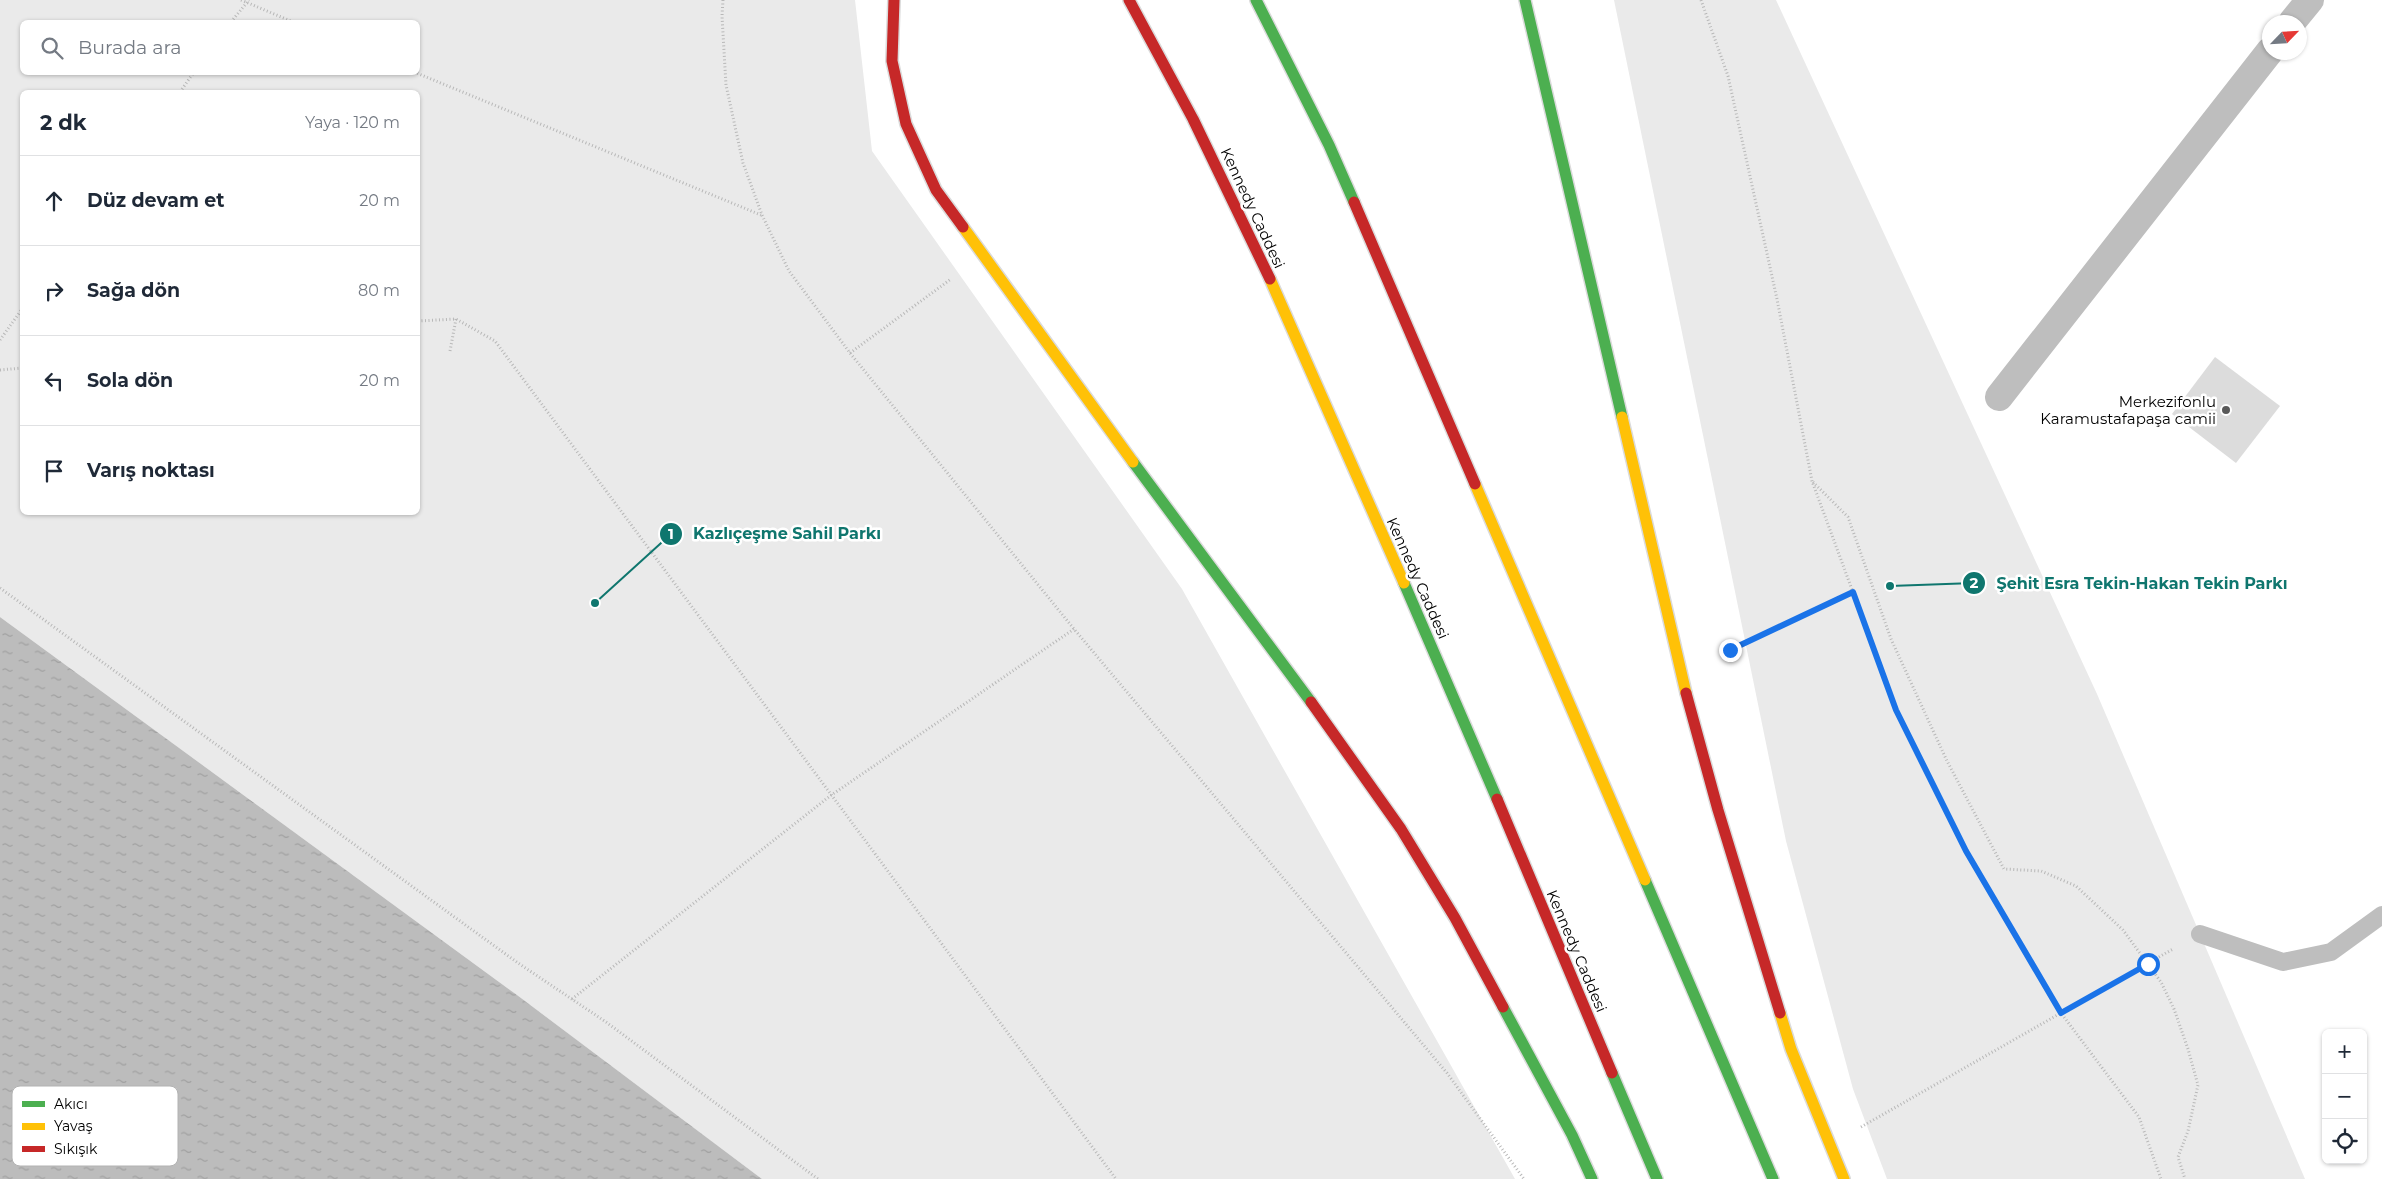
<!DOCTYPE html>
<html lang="tr">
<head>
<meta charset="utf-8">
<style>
	body { margin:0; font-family:Montserrat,sans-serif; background:#f6f6f7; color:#1f2937 }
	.controls { position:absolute; right:15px; bottom:15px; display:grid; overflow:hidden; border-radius:8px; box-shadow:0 1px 4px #0004 }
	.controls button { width:45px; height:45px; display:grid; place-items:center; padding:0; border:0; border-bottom:1px solid #e0e1e3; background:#fff; color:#1f2937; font:25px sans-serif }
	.compass { position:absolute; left:2262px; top:15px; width:45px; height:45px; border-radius:50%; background:#fff; box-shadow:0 1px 4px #0004; rotate:65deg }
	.stop { position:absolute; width:15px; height:15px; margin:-11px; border:4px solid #1a73e8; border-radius:50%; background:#fff }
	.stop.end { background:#1a73e8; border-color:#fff; box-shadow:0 1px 5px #0008 }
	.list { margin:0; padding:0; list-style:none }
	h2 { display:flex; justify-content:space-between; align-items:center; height:65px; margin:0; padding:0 20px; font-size:21px }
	h2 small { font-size:16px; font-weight:400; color:#747a83 }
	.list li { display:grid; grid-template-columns:32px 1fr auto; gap:15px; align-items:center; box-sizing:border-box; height:90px; padding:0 20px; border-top:1px solid #e0e1e3 }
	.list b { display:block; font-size:19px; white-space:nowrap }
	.list em { font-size:16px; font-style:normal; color:#747a83 }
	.icon { flex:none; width:28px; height:28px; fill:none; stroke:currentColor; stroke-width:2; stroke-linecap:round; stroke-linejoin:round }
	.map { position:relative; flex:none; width:2382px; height:1179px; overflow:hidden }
	.search { position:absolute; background:#fff; box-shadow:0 1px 4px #0004; left:20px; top:20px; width:400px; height:55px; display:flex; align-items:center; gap:12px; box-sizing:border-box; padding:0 18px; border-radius:8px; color:#747a83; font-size:19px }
	.panel { position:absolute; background:#fff; box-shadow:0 1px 4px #0004; left:20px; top:90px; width:400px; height:425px; border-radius:8px }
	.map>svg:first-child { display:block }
	.green { fill:#eaeaea; fill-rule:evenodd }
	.water { fill:url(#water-ripples) }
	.building { fill:#dcdcdc }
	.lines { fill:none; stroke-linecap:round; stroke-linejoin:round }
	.fast-casing { stroke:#dbdbdb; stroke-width:14 }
	.slow-casing { stroke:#dbdbdb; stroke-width:14 }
	.jam-casing { stroke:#dbdbdb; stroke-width:14 }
	.path { stroke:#b8b8b8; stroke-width:3; stroke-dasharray:1 2.5; stroke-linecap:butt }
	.lane { stroke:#bebebe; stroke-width:18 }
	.street { stroke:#bebebe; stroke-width:28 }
	.fast { stroke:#4caf50; stroke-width:11 }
	.slow { stroke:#ffc107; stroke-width:11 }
	.jam { stroke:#c62828; stroke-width:11 }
	.route { stroke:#1a73e8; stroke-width:6 }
	.poi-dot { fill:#595959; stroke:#fff; stroke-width:2 }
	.labels { text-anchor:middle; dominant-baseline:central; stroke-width:5; stroke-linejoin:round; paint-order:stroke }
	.street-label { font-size:15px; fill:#000; stroke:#fff }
	.poi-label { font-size:15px; fill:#000; stroke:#fff; text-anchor:end }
	.key { fill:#fff; stroke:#b2b2b2; stroke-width:1 }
	.key-label { font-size:14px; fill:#000 }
	.leader { fill:none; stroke:#0f766e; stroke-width:2 }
	.callout-dot { fill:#0f766e; stroke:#fff; stroke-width:2 }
	.mark-label { font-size:15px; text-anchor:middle; font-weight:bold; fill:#fff }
	.callout-label { font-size:16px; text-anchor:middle; font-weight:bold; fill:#0f766e; stroke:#fff; stroke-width:5; stroke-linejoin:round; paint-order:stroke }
</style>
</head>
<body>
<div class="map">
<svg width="2382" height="1179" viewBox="0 0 2382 1179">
	<defs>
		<pattern id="water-ripples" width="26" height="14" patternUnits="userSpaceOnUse" patternTransform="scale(1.25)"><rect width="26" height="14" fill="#bcbcbc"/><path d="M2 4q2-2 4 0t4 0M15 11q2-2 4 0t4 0" fill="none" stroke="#a0a0a0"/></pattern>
	</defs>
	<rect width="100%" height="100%" fill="#fff"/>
	<g class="green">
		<path d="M 0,0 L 855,0 L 872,151 L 1182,589 L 1515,1179 L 762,1179 L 517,995 L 0,617 ZM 22,22 L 418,22 L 418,72 L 22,72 ZM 22,92 L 418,92 L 418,512 L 22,512 Z"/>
		<path d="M 1614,0 L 1776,0 L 2097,694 L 2305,1179 L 1887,1179 L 1853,1089 L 1786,841 Z"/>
	</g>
	<path class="water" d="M 0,617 L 517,995 L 762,1179 L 0,1179 Z"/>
	<path class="building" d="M 2215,357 L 2280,406 L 2236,463 L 2172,414 Z"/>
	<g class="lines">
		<defs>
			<g id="fast">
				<path d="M 1256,0 L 1329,145 L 1354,202"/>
				<path d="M 1525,0 L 1622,417"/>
				<path d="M 1133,462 L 1311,702"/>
				<path d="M 1404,583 L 1497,799"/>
				<path d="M 1645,880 L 1773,1179"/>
				<path d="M 1503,1007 L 1572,1135 L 1592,1179"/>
				<path d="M 1612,1073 L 1657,1179"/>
			</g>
			<g id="slow">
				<path d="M 963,227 L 1133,462"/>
				<path d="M 1270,279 L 1404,583"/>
				<path d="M 1622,417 L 1686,693"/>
				<path d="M 1475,484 L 1645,880"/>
				<path d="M 1780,1013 L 1791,1049 L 1844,1179"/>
			</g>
			<g id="jam">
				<path d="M 894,0 L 892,61 L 906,124 L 936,190 L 963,227"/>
				<path d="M 1129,0 L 1193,119 L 1270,279"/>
				<path d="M 1354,202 L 1475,484"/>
				<path d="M 1686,693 L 1718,810 L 1780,1013"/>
				<path d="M 1311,702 L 1401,829 L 1455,918 L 1503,1007"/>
				<path d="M 1497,799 L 1612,1073"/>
			</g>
		</defs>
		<use href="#fast" class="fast-casing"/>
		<use href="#slow" class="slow-casing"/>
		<use href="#jam" class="jam-casing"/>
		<g class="path">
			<path d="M 241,0 L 293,22"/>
			<path d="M 723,0 L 722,16 L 726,85 L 743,163 L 762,215 L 789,271 L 850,353 L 1074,629 L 1447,1073 L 1524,1179"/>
			<path d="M 1701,0 L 1728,76 L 1777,299 L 1812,481 L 1896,709 L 1966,851 L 2061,1013 L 2139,1117 L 2161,1179"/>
			<path d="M 231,22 L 249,0"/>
			<path d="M 414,72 L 761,215"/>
			<path d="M 180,92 L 194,72"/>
			<path d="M 418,321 L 456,319 L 495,341 L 1116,1179"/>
			<path d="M 0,340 L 22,309"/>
			<path d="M 450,351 L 456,319"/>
			<path d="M 850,353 L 951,279"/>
			<path d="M 0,370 L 22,368"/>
			<path d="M 1813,482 L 1848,517 L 1891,639 L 1947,761 L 2004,869 L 2041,871 L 2076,886 L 2123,930 L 2161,982 L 2174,1009 L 2188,1049 L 2198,1085 L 2188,1131 L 2178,1157 L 2185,1179"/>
			<path d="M 0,588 L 518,963 L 606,1022 L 818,1179"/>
			<path d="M 1730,650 L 1853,592"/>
			<path d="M 572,999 L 830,796 L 1074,629"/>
			<path d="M 1861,1127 L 2173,949"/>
		</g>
		<path class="lane" d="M 2200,934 L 2283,962 L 2331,952 L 2382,915"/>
		<g class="street">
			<path d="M 2292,22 L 2310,0"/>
			<path d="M 1999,397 L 2270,51"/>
		</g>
		<use href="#fast" class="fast"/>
		<use href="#slow" class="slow"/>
		<use href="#jam" class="jam"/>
	</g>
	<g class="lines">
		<path class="route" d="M 1730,650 L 1853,592 L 1896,710 L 1966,851 L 2061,1013 L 2148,964"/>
	</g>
	<circle class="poi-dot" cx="2226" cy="410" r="5"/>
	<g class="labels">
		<g class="street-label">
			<text transform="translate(1253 208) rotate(65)">Kennedy Caddesi</text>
			<text transform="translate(1418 578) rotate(66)">Kennedy Caddesi</text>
			<text transform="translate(1577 951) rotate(67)">Kennedy Caddesi</text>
		</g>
		<g class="poi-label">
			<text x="2216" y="401">Merkezifonlu<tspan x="2216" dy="17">Karamustafapaşa camii</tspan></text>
		</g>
	</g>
	<rect x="12" y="1086" width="166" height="80" rx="8" class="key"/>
	<rect x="22" y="1101" width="23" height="6" fill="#4caf50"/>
	<rect x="22" y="1123" width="23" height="7" fill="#ffc107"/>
	<rect x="22" y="1146" width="23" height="6" fill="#c62828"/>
	<g class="key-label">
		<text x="54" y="1109">Akıcı</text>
		<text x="54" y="1131">Yavaş</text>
		<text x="54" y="1154">Sıkışık</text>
	</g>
	<path class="leader" d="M595 603L671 534M1890 586L1974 583"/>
	<g class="callout-dot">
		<circle cx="595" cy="603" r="5"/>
		<circle cx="1890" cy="586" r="5"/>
		<circle cx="671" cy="534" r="12"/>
		<circle cx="1974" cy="583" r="12"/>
	</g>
	<g class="mark-label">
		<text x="671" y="539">1</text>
		<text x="1974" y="588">2</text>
	</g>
	<g class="callout-label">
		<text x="787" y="539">Kazlıçeşme Sahil Parkı</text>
		<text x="2142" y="589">Şehit Esra Tekin-Hakan Tekin Parkı</text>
	</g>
</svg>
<div class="controls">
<button>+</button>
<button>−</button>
<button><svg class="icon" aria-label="locate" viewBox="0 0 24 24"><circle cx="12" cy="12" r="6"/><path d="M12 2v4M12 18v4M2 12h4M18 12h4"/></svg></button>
</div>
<svg class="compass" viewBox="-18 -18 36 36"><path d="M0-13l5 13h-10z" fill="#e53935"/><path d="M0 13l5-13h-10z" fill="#747a83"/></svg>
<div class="stop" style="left:2148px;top:964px"></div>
<div class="stop end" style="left:1730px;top:650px"></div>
<div class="search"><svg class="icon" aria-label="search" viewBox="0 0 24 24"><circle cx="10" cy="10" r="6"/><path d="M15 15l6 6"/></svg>Burada ara</div>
<section class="panel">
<h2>2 dk<small>Yaya · 120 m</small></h2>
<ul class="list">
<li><svg class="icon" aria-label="ahead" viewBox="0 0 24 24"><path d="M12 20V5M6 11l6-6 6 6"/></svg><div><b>Düz devam et</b></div><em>20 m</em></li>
<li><svg class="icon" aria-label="right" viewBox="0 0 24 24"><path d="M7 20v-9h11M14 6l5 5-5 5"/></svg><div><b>Sağa dön</b></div><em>80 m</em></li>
<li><svg class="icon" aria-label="left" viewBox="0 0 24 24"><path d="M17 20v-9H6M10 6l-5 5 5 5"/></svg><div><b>Sola dön</b></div><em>20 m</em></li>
<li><svg class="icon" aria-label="arrive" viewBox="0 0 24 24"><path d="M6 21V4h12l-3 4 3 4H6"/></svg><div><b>Varış noktası</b></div></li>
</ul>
</section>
</div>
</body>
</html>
